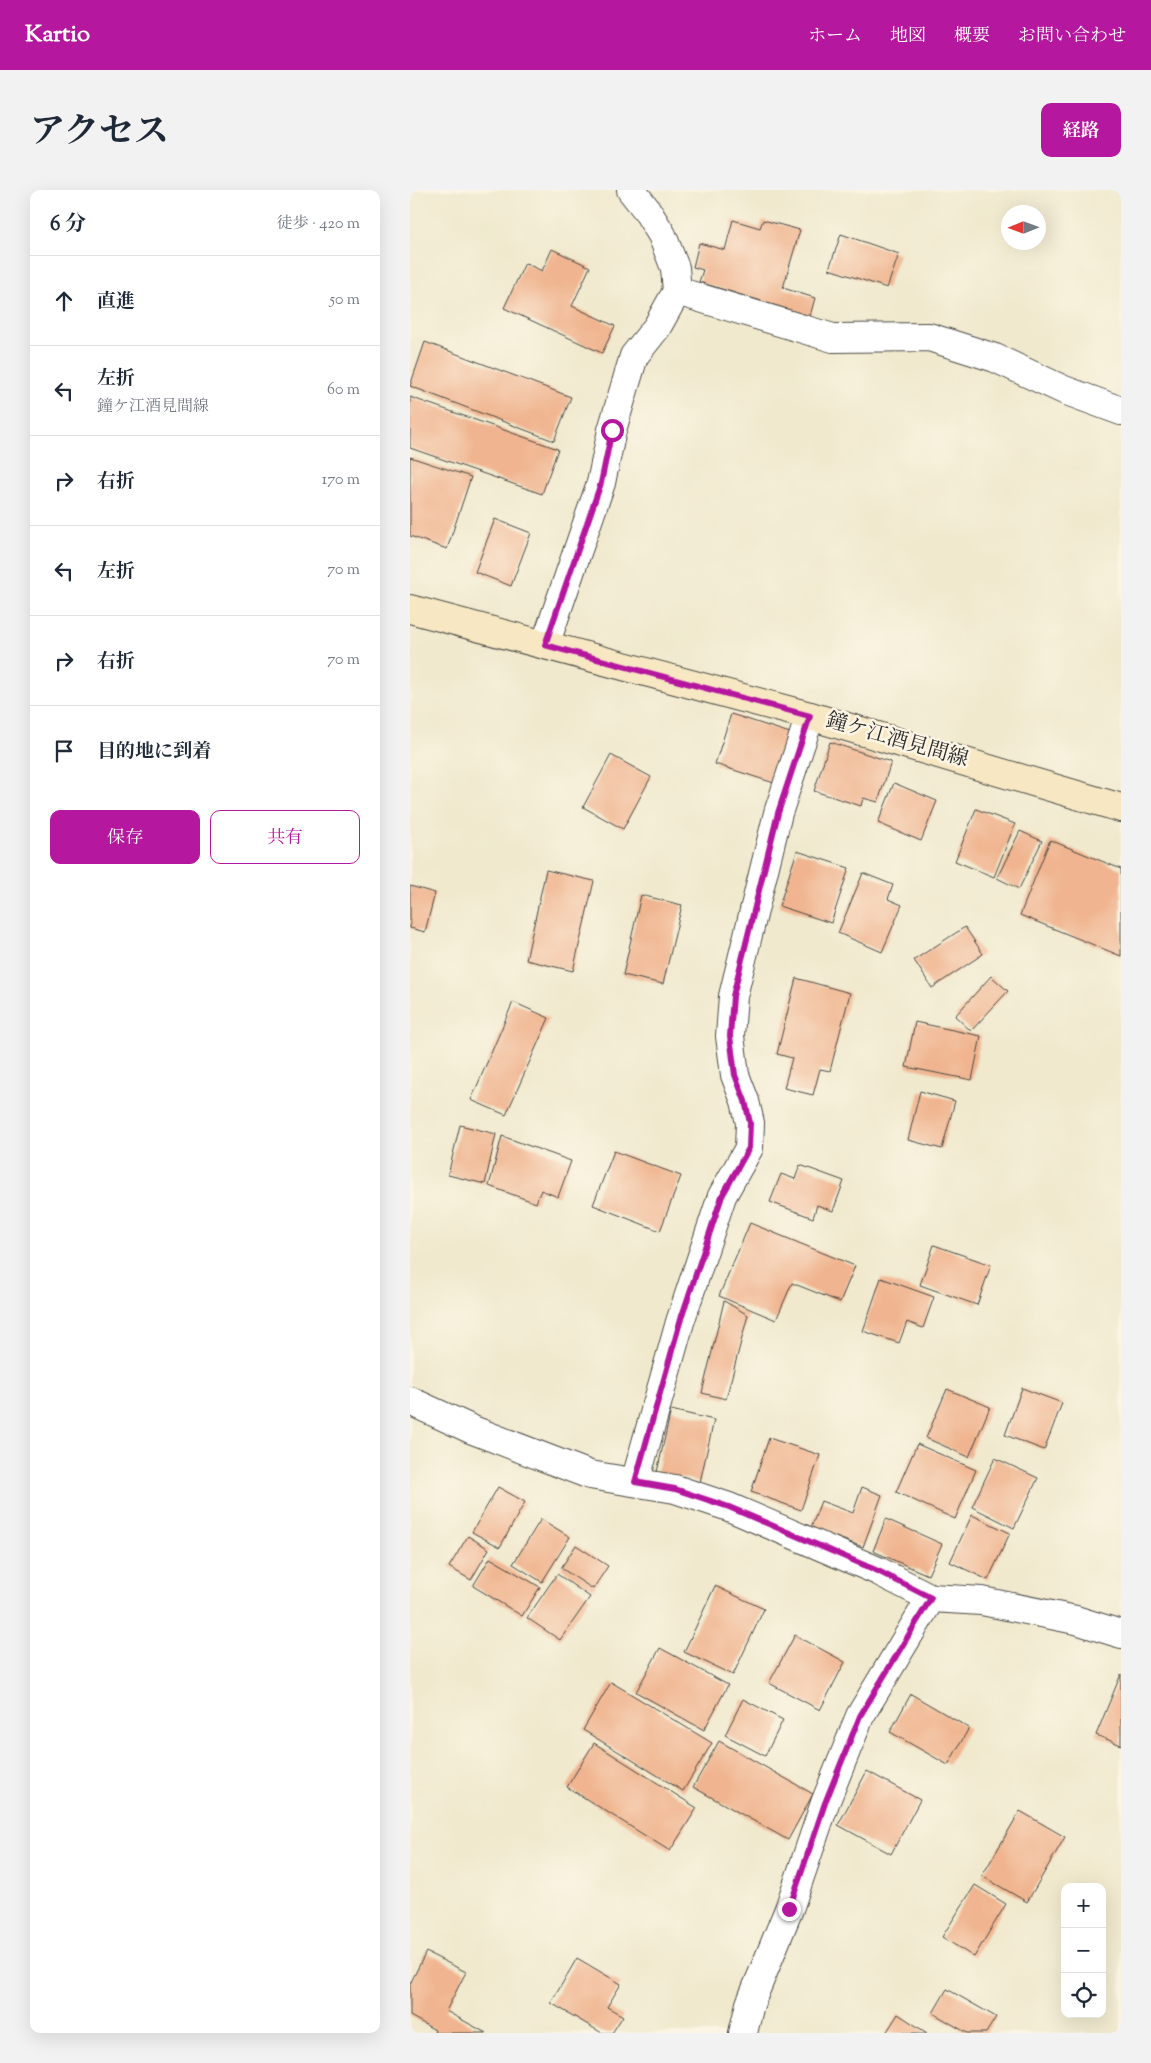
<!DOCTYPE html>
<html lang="ja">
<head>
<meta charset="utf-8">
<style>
	body { margin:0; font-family:"Sorts Mill Goudy","Noto Serif JP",serif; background:#f2f2f3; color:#1f2937 }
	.controls { position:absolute; right:15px; bottom:15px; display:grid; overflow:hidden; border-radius:10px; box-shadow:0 5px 20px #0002 }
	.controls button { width:45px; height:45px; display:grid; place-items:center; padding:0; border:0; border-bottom:1px solid #e0e1e3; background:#fff; color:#1f2937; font:25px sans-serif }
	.compass { position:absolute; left:591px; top:15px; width:45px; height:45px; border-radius:50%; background:#fff; box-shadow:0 5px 20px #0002; rotate:269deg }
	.stop { position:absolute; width:15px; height:15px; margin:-11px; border:4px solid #b5179e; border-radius:50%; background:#fff }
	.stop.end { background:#b5179e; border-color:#fff; box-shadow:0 1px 5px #0008 }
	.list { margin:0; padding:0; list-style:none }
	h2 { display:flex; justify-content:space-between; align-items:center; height:65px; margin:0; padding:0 20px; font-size:21px }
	h2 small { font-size:16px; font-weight:400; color:#747a83 }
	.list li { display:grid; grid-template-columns:32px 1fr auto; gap:15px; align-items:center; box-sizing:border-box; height:90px; padding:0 20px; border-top:1px solid #e0e1e3 }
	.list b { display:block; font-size:19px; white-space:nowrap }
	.list p { margin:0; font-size:16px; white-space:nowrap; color:#747a83 }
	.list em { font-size:16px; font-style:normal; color:#747a83 }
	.actions { display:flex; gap:10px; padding:15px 20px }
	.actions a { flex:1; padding:11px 0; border:1px solid #b5179e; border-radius:10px; text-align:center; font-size:18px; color:#b5179e }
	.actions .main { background:#b5179e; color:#fff }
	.icon { flex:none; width:28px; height:28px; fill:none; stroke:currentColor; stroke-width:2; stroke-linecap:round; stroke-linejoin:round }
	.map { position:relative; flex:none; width:711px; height:1843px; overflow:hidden; border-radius:10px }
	header { display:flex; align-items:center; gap:30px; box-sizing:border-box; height:70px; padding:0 25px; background:#b5179e; color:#fff }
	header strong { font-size:24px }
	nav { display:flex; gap:28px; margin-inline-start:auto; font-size:18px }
	.intro { display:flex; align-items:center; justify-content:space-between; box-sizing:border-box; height:120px; padding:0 30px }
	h1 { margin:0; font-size:35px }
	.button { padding:12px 22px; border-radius:10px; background:#b5179e; color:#fff; font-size:18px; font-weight:700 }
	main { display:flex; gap:30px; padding:0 30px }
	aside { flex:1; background:#fff; border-radius:10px; box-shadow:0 5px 20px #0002 }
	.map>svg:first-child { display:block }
	.building { fill:#f0b590 }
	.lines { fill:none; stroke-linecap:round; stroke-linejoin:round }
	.minor-casing { stroke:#494843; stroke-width:30 }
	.secondary-casing { stroke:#494843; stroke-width:30 }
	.minor { stroke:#fff; stroke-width:28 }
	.secondary { stroke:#f7e8c3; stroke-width:28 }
	.route { stroke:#b5179e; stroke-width:6 }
	.labels { text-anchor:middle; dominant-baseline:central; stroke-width:5; stroke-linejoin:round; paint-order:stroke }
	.street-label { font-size:21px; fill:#2b2b2b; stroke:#fcf5e5 }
</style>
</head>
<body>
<header>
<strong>Kartio</strong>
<nav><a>ホーム</a><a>地図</a><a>概要</a><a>お問い合わせ</a></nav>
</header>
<div class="intro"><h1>アクセス</h1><a class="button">経路</a></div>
<main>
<aside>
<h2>6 分<small>徒歩 · 420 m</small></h2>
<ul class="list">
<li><svg class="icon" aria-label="ahead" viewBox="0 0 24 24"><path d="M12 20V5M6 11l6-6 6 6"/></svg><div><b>直進</b></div><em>50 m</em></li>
<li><svg class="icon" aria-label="left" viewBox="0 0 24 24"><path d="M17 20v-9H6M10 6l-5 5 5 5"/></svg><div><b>左折</b><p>鐘ケ江酒見間線</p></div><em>60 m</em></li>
<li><svg class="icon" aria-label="right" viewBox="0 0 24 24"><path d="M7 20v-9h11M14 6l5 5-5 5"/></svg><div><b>右折</b></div><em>170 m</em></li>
<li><svg class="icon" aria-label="left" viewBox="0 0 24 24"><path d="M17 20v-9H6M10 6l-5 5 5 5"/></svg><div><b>左折</b></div><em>70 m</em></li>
<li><svg class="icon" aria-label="right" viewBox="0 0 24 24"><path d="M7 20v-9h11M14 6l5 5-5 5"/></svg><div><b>右折</b></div><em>70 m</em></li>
<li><svg class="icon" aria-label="arrive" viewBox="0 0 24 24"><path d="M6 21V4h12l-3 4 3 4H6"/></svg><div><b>目的地に到着</b></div></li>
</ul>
<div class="actions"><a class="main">保存</a><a>共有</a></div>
</aside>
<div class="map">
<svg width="711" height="1843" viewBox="0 0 711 1843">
	<rect width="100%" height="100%" fill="#fcf5e5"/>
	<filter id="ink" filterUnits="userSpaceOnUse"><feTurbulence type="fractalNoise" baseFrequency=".02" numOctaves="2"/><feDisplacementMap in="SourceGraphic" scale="10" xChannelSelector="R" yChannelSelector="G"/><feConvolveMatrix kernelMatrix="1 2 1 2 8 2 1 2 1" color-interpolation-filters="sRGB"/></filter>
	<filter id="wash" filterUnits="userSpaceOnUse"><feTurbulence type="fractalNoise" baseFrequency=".0096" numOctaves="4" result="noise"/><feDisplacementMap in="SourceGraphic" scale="20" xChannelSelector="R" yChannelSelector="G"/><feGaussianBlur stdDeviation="1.12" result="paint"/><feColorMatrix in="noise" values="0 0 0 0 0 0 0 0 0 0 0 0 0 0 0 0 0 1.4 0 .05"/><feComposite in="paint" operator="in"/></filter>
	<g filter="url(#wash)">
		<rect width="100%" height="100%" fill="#f0e9ce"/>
		<g id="blocks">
			<g class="building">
				<path d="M 323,30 L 350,38 L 353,30 L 390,40 L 373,98 L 405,108 L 400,126 L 289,92 L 293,80 L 283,77 L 289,53 L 315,60 Z"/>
				<path d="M 431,44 L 489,64 L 477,98 L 419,79 Z"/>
				<path d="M 142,59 L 180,77 L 162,116 L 205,136 L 192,163 L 94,118 L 115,73 L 132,81 Z"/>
				<path d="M 15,152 L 161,207 L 144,251 L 0,196 Z"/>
				<path d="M 0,207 L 148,259 L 132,304 L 0,258 Z"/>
				<path d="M 0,267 L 61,287 L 37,359 L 0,346 Z"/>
				<path d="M 85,329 L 121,343 L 101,396 L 65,382 Z"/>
				<path d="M 321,524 L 380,543 L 364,593 L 305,574 Z"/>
				<path d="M 420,552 L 481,572 L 468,612 L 453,608 L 451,616 L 404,601 Z"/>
				<path d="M 201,565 L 241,587 L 213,639 L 173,617 Z"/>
				<path d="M 484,593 L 527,611 L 511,651 L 468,633 Z"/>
				<path d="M 566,619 L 605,634 L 584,687 L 545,671 Z"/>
				<path d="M 610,641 L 632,651 L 609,699 L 587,688 Z"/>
				<path d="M 640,650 L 711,679 L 711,766 L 610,725 Z"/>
				<path d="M 387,661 L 439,678 L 421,733 L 369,716 Z"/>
				<path d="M 136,680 L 184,691 L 163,781 L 116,770 Z"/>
				<path d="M 453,683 L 483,695 L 478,709 L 492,715 L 472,762 L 428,743 Z"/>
				<path d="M 0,696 L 25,703 L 15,742 L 0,738 Z"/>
				<path d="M 231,705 L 272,715 L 253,794 L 213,785 Z"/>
				<path d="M 555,737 L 573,764 L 522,798 L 504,770 Z"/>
				<path d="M 581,786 L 598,801 L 561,841 L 545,826 Z"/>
				<path d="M 386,788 L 440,803 L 420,881 L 410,879 L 403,905 L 374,898 L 382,868 L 367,864 Z"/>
				<path d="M 103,812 L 139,828 L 96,925 L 61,910 Z"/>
				<path d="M 505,832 L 571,846 L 562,890 L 496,877 Z"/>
				<path d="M 510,901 L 545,911 L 532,959 L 498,950 Z"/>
				<path d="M 50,935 L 86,944 L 75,994 L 38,985 Z"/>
				<path d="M 92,946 L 161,971 L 148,1007 L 131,1000 L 126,1013 L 79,996 Z"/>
				<path d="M 204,961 L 271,986 L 250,1041 L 183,1015 Z"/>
				<path d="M 390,975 L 434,991 L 423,1021 L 407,1015 L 403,1028 L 360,1012 L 371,984 L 385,989 Z"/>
				<path d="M 340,1033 L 445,1076 L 430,1112 L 382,1093 L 366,1130 L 309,1106 Z"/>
				<path d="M 524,1055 L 581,1075 L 567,1115 L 510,1095 Z"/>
				<path d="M 471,1088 L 524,1107 L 513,1138 L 497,1132 L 489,1153 L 453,1141 Z"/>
				<path d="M 314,1111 L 338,1125 L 316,1209 L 292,1203 Z"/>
				<path d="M 612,1198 L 652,1213 L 634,1260 L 595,1245 Z"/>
				<path d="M 537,1199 L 580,1217 L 559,1267 L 516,1248 Z"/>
				<path d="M 261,1220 L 304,1230 L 290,1292 L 247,1282 Z"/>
				<path d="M 359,1248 L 410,1265 L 391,1320 L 341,1302 Z"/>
				<path d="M 507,1254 L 566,1280 L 545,1329 L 486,1302 Z"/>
				<path d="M 585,1268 L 628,1288 L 604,1338 L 562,1317 Z"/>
				<path d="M 88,1297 L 115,1312 L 90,1357 L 62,1342 Z"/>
				<path d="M 452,1297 L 472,1305 L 453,1357 L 401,1338 L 411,1311 L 443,1323 Z"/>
				<path d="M 562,1325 L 600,1343 L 578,1390 L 540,1372 Z"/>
				<path d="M 131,1329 L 160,1347 L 132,1392 L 103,1374 Z"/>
				<path d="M 476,1329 L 532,1354 L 518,1385 L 463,1361 Z"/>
				<path d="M 58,1346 L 79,1359 L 61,1390 L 39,1377 Z"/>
				<path d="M 166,1355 L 198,1376 L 183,1399 L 151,1378 Z"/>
				<path d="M 80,1368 L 130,1397 L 112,1426 L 63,1396 Z"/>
				<path d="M 147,1384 L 180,1407 L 150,1450 L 117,1428 Z"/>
				<path d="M 305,1396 L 354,1419 L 323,1485 L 274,1462 Z"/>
				<path d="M 385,1445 L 435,1472 L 410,1520 L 359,1493 Z"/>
				<path d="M 250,1458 L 318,1495 L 294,1540 L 226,1502 Z"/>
				<path d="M 711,1484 L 711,1555 L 686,1545 Z"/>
				<path d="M 201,1492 L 302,1553 L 273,1601 L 173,1540 Z"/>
				<path d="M 501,1504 L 559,1538 L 538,1575 L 480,1542 Z"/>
				<path d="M 333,1509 L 373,1530 L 355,1566 L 315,1545 Z"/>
				<path d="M 309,1551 L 403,1604 L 378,1650 L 283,1597 Z"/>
				<path d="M 184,1553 L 287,1618 L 260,1661 L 157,1597 Z"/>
				<path d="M 457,1581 L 510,1610 L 481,1664 L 428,1635 Z"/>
				<path d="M 610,1621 L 655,1647 L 617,1712 L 572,1686 Z"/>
				<path d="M 565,1695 L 596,1714 L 564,1767 L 532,1747 Z"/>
				<path d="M 16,1762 L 56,1782 L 36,1821 L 76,1843 L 24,1843 L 25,1840 L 0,1826 L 0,1794 Z"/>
				<path d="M 167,1768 L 211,1794 L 197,1817 L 213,1826 L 202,1843 L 192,1843 L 141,1813 Z"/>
				<path d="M 537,1799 L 586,1827 L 576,1843 L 557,1843 L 523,1823 Z"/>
				<path d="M 488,1824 L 517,1843 L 476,1843 Z"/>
			</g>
		</g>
	</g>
	<g filter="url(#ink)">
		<use href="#blocks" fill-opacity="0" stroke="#494843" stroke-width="1"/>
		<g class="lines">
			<defs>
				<g id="minor">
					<path d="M 267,101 L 423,148 L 519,147 L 585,168 L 654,200 L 711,221"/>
					<path d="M 135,455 L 191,293 L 202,240 L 224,166 L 247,137 L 267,101 L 265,78 L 252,45 L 236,19 L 221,0"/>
					<path d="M 0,1211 L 63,1240 L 180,1285 L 265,1299 L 319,1317 L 468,1381 L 521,1408 L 572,1411 L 666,1430 L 711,1444"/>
					<path d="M 225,1292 L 270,1132 L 312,1006 L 339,958 L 340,933 L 335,911 L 325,885 L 320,846 L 323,806 L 368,623 L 400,526"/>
					<path d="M 333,1843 L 340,1814 L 379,1719 L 415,1613 L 450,1526 L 521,1408"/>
				</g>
				<path id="secondary" d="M 0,419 L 400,526 L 711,618"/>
			</defs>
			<use href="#minor" class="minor-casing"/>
			<use href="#secondary" class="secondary-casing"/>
			<use href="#minor" class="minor"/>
			<use href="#secondary" class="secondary"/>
		</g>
	</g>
	<g class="lines" filter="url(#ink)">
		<path class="route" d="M 202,240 L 191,293 L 135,455 L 400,526 L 368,623 L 323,806 L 320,846 L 325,885 L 335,911 L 340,933 L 339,958 L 312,1006 L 270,1132 L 225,1292 L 265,1299 L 319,1317 L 468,1381 L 521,1408 L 450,1526 L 415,1613 L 379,1719"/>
	</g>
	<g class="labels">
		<g class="street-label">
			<text transform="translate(487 551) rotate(16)">鐘ケ江酒見間線</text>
		</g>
	</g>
</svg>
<div class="controls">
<button>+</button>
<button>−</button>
<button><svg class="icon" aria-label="locate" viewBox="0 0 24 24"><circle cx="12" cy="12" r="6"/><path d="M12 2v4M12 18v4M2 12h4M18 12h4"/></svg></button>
</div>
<svg class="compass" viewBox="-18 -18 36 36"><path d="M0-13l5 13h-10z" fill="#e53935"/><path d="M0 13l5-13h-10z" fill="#747a83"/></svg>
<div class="stop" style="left:202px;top:240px"></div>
<div class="stop end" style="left:379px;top:1719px"></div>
</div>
</main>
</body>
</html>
